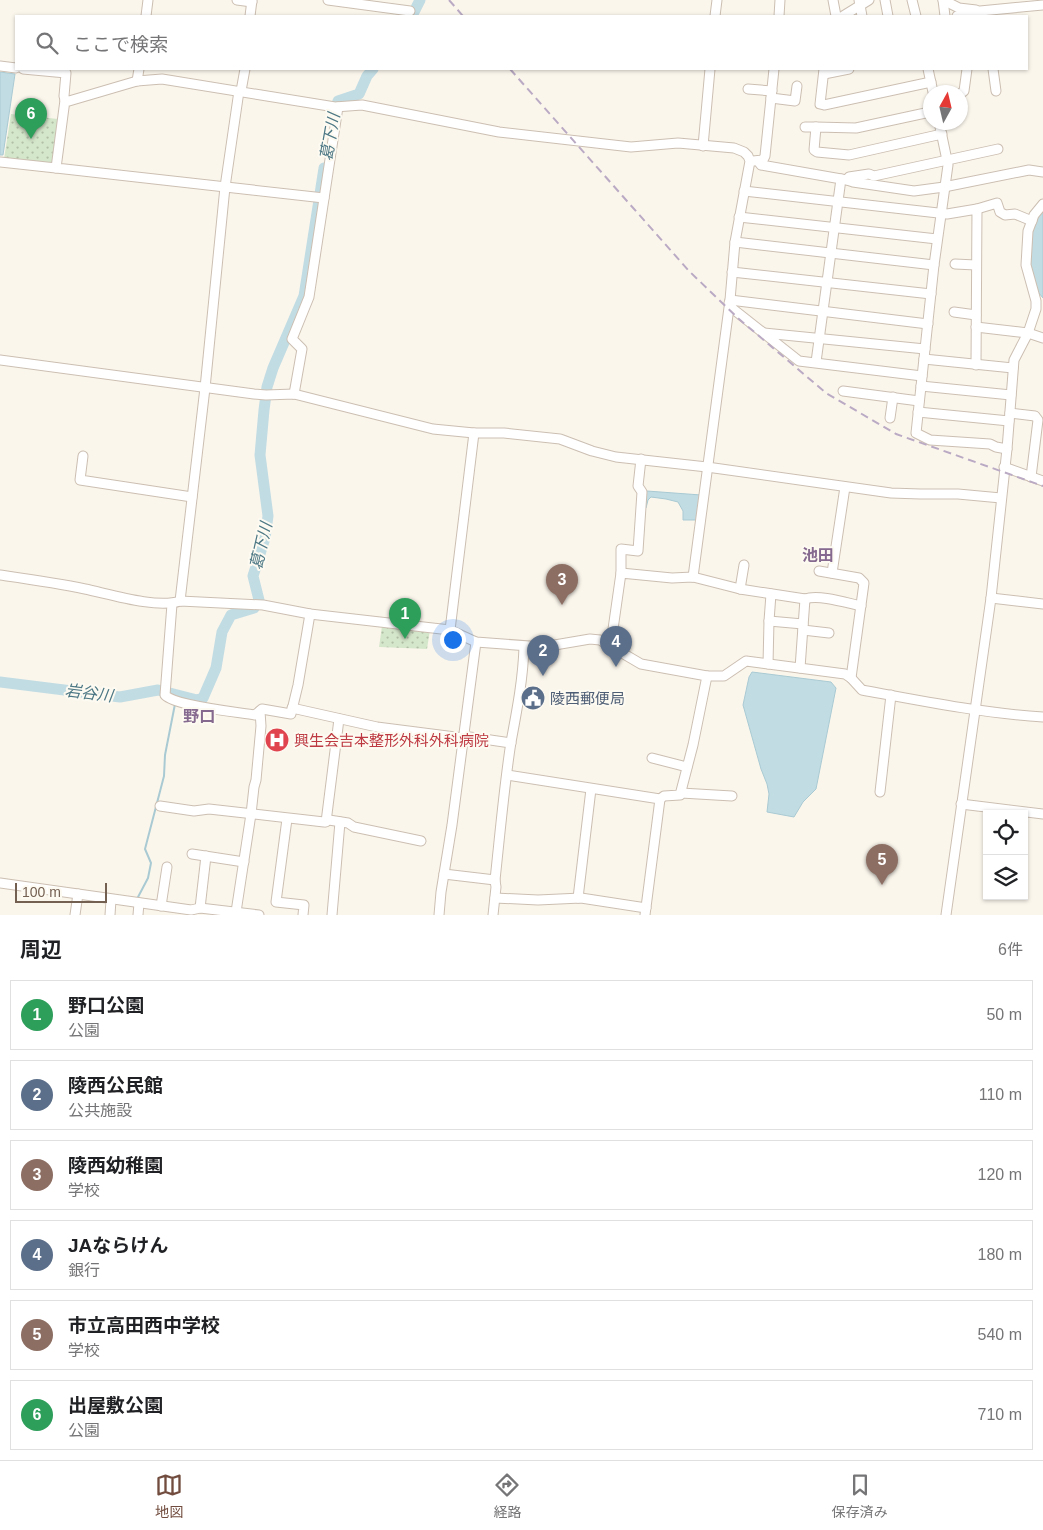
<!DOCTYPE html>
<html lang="ja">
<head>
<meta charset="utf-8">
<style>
	body { margin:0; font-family:Arial,"Noto Sans JP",sans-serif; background:#f6f6f6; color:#202124 }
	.controls { position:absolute; right:15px; bottom:15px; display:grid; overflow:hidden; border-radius:0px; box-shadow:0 1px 4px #0004 }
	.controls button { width:45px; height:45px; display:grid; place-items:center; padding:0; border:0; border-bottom:1px solid #e0e0e0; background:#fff; color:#202124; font:25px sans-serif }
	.compass { position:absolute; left:923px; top:85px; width:45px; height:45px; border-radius:50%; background:#fff; box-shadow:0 1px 4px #0004; rotate:8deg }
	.scale { position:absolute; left:15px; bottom:12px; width:92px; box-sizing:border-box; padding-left:5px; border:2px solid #746051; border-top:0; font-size:14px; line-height:18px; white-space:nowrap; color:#746051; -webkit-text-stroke:4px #fdfaf2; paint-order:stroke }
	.you { position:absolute; left:452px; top:639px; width:18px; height:18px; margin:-12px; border:4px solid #fff; border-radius:50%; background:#1a73e8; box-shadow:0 0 0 8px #1a73e833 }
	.badge { display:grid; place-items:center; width:32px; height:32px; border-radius:50%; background:#724d3f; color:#fff; font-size:16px; font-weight:700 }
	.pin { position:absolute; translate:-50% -41px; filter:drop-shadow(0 1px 2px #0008) }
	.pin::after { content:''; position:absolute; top:26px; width:18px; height:15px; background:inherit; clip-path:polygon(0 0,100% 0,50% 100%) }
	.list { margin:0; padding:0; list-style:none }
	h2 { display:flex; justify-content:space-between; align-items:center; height:65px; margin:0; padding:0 20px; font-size:21px }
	h2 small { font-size:16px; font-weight:400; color:#757577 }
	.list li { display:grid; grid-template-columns:32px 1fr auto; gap:15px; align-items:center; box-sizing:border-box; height:70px; margin:0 10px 10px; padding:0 10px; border:1px solid #e0e0e0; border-radius:0px }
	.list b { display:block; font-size:19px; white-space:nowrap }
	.list p { margin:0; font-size:16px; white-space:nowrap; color:#757577 }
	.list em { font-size:16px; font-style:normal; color:#757577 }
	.icon { flex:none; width:28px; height:28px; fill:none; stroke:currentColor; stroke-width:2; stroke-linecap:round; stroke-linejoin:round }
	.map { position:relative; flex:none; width:1043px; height:915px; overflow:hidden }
	.search { position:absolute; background:#fff; box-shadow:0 1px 4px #0004; left:15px; right:15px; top:15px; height:55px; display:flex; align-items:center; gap:12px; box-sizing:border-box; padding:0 18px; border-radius:0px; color:#757577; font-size:19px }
	.sheet { height:545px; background:#fff }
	nav { display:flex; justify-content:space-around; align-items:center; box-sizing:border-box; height:70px; border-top:1px solid #e0e0e0; background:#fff; font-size:14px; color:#757577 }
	nav a { display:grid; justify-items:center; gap:2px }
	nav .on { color:#724d3f }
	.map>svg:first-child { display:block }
	.grass { fill:url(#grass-dots) }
	.water { fill:#c2dce3; stroke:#a9cad3 }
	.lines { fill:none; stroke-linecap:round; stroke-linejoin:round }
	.stream { stroke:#a9cad3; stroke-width:2 }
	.river { stroke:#c2dce3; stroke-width:11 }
	.minor-casing { stroke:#ccbfb2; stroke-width:11 }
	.minor { stroke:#fff; stroke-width:9 }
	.rail { stroke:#baaac4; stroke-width:2; stroke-dasharray:8 5; stroke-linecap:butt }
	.labels { text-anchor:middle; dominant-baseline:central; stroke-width:4; stroke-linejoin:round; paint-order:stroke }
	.service-label { font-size:15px; fill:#4e5e75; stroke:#fdfaf2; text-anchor:start }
	.health-label { font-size:15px; fill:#be3a42; stroke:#fdfaf2; text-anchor:start }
	.water-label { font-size:16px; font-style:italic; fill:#4c7784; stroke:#fdfaf2 }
	.neighbourhood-label { font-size:16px; font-weight:bold; fill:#85698e; stroke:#fdfaf2 }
</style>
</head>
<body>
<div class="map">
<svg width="1043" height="915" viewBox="0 0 1043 915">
	<defs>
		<pattern id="grass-dots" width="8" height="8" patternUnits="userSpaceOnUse" patternTransform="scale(1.25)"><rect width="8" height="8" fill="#d5e7cb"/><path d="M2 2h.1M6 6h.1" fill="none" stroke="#b1bfa7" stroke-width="1.8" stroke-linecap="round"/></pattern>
	</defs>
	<rect width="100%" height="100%" fill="#fbf6ec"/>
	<g class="grass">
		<path d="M 11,114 L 58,119 L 52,163 L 4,159 Z"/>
		<path d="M 382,626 L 430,630 L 427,649 L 379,647 Z"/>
	</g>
	<g class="water">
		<path d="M 0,72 L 15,74 L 3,155 L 0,155 Z"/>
		<path d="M 1043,208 L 1043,298 L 1038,292 L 1030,270 L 1033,222 Z"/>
		<path d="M 647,491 L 701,495 L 698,520 L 683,520 L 683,511 L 678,502 L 666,499 L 651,497 L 648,500 L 646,508 L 644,508 L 645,493 Z"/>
		<path d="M 752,672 L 831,682 L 836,688 L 816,789 L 803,802 L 794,817 L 767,812 L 769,794 L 767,784 L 761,769 L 743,705 L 749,677 Z"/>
	</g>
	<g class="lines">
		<path class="stream" d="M 137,899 L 148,878 L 151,863 L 145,849 L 164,776 L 165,755 L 175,704"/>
		<g class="river">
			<path d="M 412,16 L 420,0"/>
			<path d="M 333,115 L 338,101 L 359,94 L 367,76 L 373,69"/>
			<path d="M 0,682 L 120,697 L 158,690 L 197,700 L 203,698 L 216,668 L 222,632 L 231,615 L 254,608 L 259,600 L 253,576 L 265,538 L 268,516 L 260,455 L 264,410 L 267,387 L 273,368 L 304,296 L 324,168"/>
		</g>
		<defs>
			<g id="minor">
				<path d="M 237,0 L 252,2"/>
				<path d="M 328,0 L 410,11"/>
				<path d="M 833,0 L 836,16"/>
				<path d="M 859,0 L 862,16"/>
				<path d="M 885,0 L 888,16"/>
				<path d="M 912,0 L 916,16"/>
				<path d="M 943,0 L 959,8 L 976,10"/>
				<path d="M 943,0 L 945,16"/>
				<path d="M 146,16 L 148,0"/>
				<path d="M 250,16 L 252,0"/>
				<path d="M 715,16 L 717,0"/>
				<path d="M 779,16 L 780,0"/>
				<path d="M 843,16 L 869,0"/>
				<path d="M 957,16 L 980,11 L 1043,5"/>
				<path d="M 0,66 L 16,68"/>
				<path d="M 23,69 L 66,73 L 64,96 L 65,100 L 69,101 L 137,81 L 162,79 L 335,107 L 362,105 L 499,132 L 631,147 L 678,143 L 734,148 L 744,152 L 748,156 L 750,161 L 735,242 L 730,300 L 693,577"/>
				<path d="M 824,69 L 820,104 L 824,105 L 931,82"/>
				<path d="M 928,69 L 933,92"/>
				<path d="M 993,69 L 996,91"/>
				<path d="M 824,74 L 849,69"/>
				<path d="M 137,81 L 139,69"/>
				<path d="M 748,89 L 772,91"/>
				<path d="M 241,91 L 245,69"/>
				<path d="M 960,94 L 964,91 L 967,69"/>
				<path d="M 771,98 L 795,101 L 797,86"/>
				<path d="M 65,100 L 56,168 L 324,198"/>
				<path d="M 930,112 L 856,128 L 816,127 L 814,150 L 817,152 L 849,155 L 942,134"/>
				<path d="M 939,122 L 948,165 L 934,265 L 916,433 L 930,440 L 990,444 L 996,447 L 1007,449"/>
				<path d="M 805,127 L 816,127"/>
				<path d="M 703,146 L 710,69"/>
				<path d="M 753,161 L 763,160 L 765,156 L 774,69"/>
				<path d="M 758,161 L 761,165 L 847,180 L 853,182 L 914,191 L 944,187 L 1029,170 L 1043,172"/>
				<path d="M 0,162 L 56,168"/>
				<path d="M 847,180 L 849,177 L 869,174 L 874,176 L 998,149"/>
				<path d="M 744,191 L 947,214 L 977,209 L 976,365"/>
				<path d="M 977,209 L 997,203 L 1000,212 L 1005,215 L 1015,214 L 1032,221"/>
				<path d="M 739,217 L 937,239"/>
				<path d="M 735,242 L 934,265"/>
				<path d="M 955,264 L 976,265"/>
				<path d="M 732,272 L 931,294"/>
				<path d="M 730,300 L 928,324"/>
				<path d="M 729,303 L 733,309 L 799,361 L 922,376"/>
				<path d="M 954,312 L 976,315"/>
				<path d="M 976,327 L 1028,333 L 1043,338"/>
				<path d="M 764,333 L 925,349"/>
				<path d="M 924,359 L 1013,368"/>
				<path d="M 0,360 L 254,394 L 266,395 L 294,394 L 433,429 L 474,433 L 504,433 L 560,439 L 592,451 L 616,457 L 707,467 L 891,493 L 920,494 L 958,494 L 1001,498"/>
				<path d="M 816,362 L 841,179"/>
				<path d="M 921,386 L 1011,395"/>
				<path d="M 843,391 L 919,401"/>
				<path d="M 294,394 L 302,349 L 292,339 L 309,297 L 338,107"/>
				<path d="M 918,412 L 1009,421"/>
				<path d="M 1010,413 L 1035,416 L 1038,420 L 1031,477"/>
				<path d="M 890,418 L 893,397"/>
				<path d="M 83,456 L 80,480 L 192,497"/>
				<path d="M 1004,467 L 1043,481"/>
				<path d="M 819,571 L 859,578 L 864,583 L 851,678"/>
				<path d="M 621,573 L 621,549 L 638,551 L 642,492 L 638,486 L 641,459"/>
				<path d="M 832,573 L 845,487"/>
				<path d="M 0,575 C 28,579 57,583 85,589 C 109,594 157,609 180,601 L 263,605 L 310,614 L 450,630 L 476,642 L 543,647 L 590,639 L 600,640 L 641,664 L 707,676 L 724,676 L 746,661 L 845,674 L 851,678 L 862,690 C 922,701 982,713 1043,717"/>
				<path d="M 740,589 L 744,565"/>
				<path d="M 991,598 L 1043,604"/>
				<path d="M 180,601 L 205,388 L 225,187 L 239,91"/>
				<path d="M 172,604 L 165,695 C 175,706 237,712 255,715 L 262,709 L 291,714 L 298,685 L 310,614"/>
				<path d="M 769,621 L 803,624"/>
				<path d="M 450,630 L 474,433"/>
				<path d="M 803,630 L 829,633"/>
				<path d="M 607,644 L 612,636 L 621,573 L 672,578 L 693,577 L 740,589 L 805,599 C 819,594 847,603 861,606"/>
				<path d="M 768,664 L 769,621 L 771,594"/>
				<path d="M 800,668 L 805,599"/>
				<path d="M 292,708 L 377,727 L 463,738"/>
				<path d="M 463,736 L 511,743"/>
				<path d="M 652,758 L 687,767"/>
				<path d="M 507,775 L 660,799 L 664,796 L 680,795 L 693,745 L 707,676"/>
				<path d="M 880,792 L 891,695"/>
				<path d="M 681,793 L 732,796"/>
				<path d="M 961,804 L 1043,814"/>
				<path d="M 160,806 L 194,811 L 209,809 L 324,822 L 329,820 L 348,823 L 354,827 L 421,841"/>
				<path d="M 287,819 L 276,902 L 304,905 L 303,915"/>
				<path d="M 326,822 L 339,719"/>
				<path d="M 192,854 L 244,862"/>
				<path d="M 444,874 L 495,880"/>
				<path d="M 0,883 L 170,907 L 191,910 L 200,908 L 259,915"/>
				<path d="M 495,898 L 538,900 L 581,898 L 646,908"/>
				<path d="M 578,898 L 591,789"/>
				<path d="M 161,906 L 167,867"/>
				<path d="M 200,908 L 206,856"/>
				<path d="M 236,912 L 251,814 L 254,787 L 256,780 L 261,726 L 260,711"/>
				<path d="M 75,915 L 78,894"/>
				<path d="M 110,915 L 111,900"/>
				<path d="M 138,915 L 139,903"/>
				<path d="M 332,915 L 340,822"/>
				<path d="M 439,915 L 441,892 L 452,825 L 476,642"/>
				<path d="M 493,915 L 496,887 L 495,880 C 500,834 504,787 511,742 C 517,710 523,679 524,647"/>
				<path d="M 645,915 L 660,799"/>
				<path d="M 946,915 L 991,598 L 1007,449 L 1014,360 L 1028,333 L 1036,309 L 1036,301 L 1026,265 L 1028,231 L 1034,215 L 1043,204"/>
			</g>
		</defs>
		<use href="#minor" class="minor-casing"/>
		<use href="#minor" class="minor"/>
		<g class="rail">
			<path d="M 449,0 L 463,16"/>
			<path d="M 510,69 L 689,271 L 739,319 L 826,393 L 896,434 L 1043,486"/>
		</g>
	</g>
	<defs>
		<symbol id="civic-disc" viewBox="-11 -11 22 22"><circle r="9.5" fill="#5c6f8a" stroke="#fdfaf2"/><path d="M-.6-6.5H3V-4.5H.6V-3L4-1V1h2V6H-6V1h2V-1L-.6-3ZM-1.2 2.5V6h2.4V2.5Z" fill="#fff"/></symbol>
		<symbol id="hospital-disc" viewBox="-11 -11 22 22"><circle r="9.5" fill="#e0444e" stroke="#fdfaf2"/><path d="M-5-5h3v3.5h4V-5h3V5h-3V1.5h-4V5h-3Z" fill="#fff"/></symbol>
	</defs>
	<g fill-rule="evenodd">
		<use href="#civic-disc" x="519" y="684" width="28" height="28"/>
		<use href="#hospital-disc" x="263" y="726" width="28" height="28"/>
	</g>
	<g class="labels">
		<g class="service-label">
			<text x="550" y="698">陵西郵便局</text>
		</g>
		<g class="health-label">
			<text x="294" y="740">興生会吉本整形外科外科病院</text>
		</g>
		<g class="water-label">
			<text transform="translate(330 137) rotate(-80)">葛下川</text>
			<text transform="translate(261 546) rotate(-77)">葛下川</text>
			<text transform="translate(89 693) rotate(7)">岩谷川</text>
		</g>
		<g class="neighbourhood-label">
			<text x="818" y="555">池田</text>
			<text x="199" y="716">野口</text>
		</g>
	</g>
</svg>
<div class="controls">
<button><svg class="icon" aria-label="locate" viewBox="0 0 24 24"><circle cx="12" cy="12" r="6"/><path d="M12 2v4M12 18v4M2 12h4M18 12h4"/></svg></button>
<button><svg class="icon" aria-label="layers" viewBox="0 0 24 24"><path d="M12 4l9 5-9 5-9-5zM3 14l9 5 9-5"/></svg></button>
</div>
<svg class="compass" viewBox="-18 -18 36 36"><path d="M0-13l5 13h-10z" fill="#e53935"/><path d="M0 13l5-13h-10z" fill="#757577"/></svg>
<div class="scale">100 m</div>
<div class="you"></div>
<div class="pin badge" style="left:405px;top:639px;background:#2e9e5b">1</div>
<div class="pin badge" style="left:543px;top:676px;background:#5c6f8a">2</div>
<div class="pin badge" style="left:562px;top:605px;background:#8d6e63">3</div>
<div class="pin badge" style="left:616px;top:667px;background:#5c6f8a">4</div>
<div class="pin badge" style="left:882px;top:885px;background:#8d6e63">5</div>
<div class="pin badge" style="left:31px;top:139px;background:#2e9e5b">6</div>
<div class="search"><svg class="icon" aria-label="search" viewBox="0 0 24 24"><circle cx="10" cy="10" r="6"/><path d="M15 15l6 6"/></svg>ここで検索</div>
</div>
<section class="sheet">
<h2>周辺<small>6件</small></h2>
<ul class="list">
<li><span class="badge" style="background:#2e9e5b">1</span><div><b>野口公園</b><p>公園</p></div><em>50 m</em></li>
<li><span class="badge" style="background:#5c6f8a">2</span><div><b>陵西公民館</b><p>公共施設</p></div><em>110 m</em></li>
<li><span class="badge" style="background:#8d6e63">3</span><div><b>陵西幼稚園</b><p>学校</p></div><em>120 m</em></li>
<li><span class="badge" style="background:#5c6f8a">4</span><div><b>JAならけん</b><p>銀行</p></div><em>180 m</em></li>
<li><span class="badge" style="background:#8d6e63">5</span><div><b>市立高田西中学校</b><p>学校</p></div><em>540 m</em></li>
<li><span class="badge" style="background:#2e9e5b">6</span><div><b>出屋敷公園</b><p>公園</p></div><em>710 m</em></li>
</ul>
</section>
<nav>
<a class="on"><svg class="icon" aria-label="map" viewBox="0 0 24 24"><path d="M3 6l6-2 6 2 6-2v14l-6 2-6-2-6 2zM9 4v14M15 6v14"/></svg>地図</a>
<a><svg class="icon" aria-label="directions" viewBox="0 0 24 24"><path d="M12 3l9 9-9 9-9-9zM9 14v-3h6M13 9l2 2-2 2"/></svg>経路</a>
<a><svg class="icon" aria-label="saved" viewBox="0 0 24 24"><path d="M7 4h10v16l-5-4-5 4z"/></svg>保存済み</a>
</nav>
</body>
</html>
